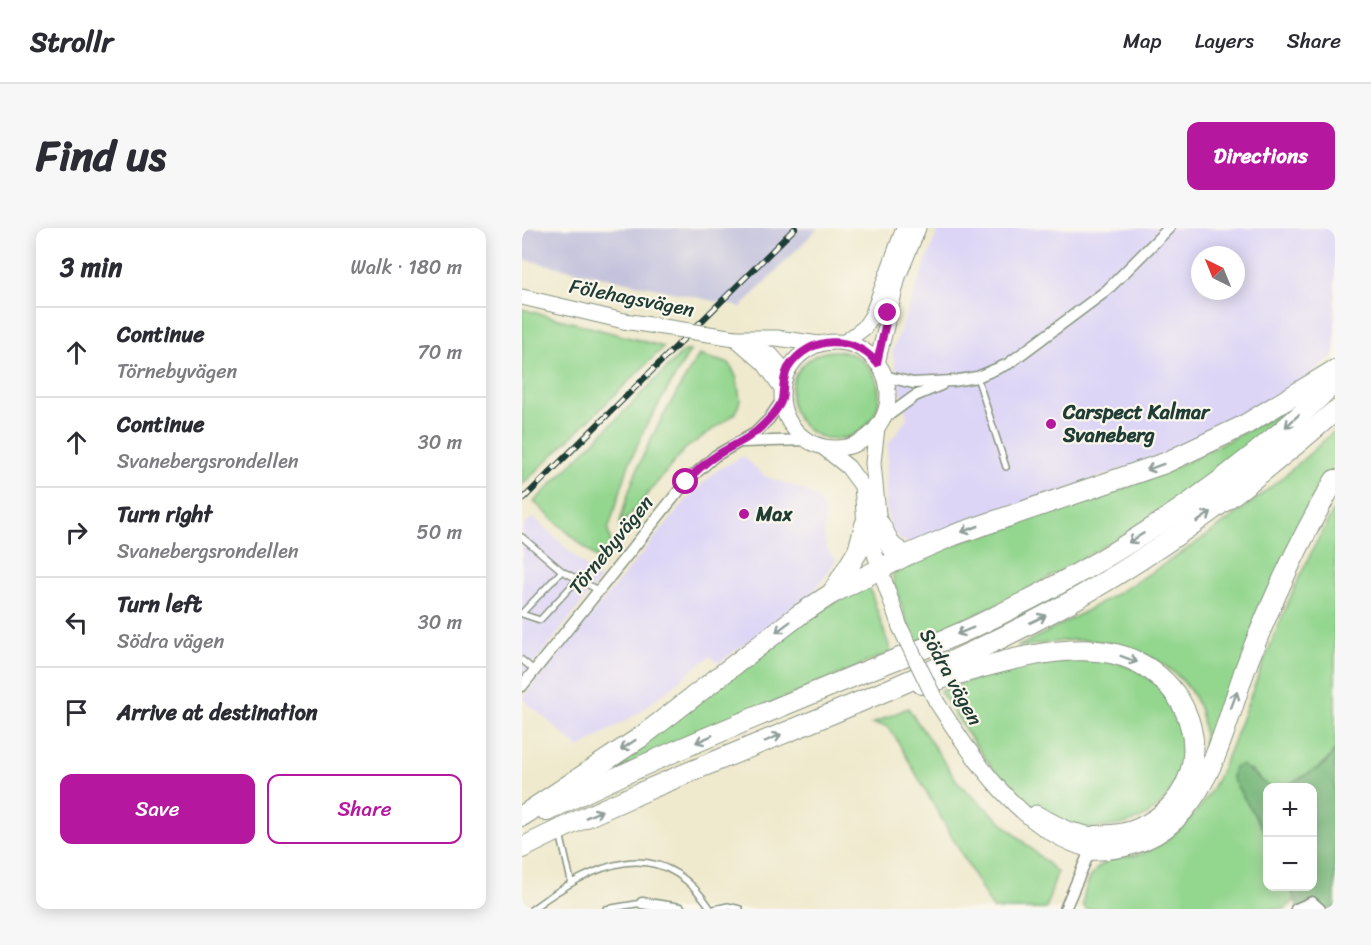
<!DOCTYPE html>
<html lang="en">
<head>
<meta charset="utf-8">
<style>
	body { margin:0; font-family:Sriracha,sans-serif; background:#f7f7f7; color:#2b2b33 }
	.controls { position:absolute; right:18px; bottom:18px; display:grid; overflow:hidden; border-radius:12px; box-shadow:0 3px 15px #0003 }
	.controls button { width:54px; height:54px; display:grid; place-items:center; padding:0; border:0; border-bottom:2px solid #e1e1e2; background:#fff; color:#2b2b33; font:30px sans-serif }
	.compass { position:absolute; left:669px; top:18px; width:54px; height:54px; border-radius:50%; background:#fff; box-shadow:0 3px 15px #0003; rotate:317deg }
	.stop { position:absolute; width:18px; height:18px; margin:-14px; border:4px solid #b5179e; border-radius:50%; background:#fff }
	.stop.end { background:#b5179e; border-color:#fff; box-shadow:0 2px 6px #0008 }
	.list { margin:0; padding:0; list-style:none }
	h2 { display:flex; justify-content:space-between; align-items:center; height:78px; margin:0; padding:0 24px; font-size:26px }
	h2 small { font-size:20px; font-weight:400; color:#7c7c81 }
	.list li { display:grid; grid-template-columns:39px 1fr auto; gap:18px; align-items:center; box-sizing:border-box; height:90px; padding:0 24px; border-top:2px solid #e1e1e2 }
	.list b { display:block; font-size:22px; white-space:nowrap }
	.list p { margin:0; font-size:20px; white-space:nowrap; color:#7c7c81 }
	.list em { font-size:20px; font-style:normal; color:#7c7c81 }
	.actions { display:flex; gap:12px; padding:18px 24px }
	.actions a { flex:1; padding:14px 0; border:2px solid #b5179e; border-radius:12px; text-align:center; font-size:21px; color:#b5179e }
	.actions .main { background:#b5179e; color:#fff }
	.icon { flex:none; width:33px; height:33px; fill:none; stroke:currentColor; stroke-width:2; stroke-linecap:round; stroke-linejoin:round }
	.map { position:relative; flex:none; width:813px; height:681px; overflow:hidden; border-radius:12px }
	header { display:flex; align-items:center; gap:36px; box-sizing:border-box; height:84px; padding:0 30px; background:#fff; border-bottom:2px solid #e1e1e2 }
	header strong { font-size:28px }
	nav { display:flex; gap:33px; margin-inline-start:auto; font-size:21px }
	.intro { display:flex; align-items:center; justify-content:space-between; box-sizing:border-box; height:144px; padding:0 36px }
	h1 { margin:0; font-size:42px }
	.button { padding:15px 27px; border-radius:12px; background:#b5179e; color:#fff; font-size:21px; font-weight:700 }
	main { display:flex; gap:36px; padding:0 36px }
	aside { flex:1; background:#fff; border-radius:12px; box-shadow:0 3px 15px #0003 }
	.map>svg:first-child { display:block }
	.built { fill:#ddd5f6; fill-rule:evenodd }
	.industrial { fill:#c2c1dc }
	.green { fill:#93d68e; stroke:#598a61; stroke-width:1.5 }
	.forest { fill:#76b779; stroke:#4a7a56; stroke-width:1.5 }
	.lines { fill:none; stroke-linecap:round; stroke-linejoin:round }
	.lane-casing { stroke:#879380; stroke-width:8 }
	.street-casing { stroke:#879380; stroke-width:13 }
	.secondary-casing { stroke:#879380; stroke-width:17 }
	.highway-casing { stroke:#879380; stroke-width:22 }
	.lane { stroke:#fff; stroke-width:5 }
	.street { stroke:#fff; stroke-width:10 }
	.secondary { stroke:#fff; stroke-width:15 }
	.highway { stroke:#fff; stroke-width:20 }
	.rail-casing { stroke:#1f3d34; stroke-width:6 }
	.rail { stroke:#fbf7ec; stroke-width:4; stroke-dasharray:11; stroke-linecap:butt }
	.secondary-bridge-casing { stroke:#879380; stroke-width:17; stroke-linecap:butt }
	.secondary-bridge { stroke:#fff; stroke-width:15 }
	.oneway { stroke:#8f9e9a }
	.route { stroke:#b5179e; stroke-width:8 }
	.poi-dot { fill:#b5179e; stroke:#fbf7ec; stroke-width:2 }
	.labels { text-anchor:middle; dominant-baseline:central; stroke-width:4.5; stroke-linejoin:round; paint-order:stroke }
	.street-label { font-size:20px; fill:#1f3d34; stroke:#fbf7ec }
	.poi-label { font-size:20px; font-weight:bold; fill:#1f3d34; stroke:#fbf7ec; text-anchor:start }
</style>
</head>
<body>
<header>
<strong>Strollr</strong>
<nav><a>Map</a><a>Layers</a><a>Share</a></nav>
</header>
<div class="intro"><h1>Find us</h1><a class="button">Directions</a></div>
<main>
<aside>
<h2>3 min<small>Walk · 180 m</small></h2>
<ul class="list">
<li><svg class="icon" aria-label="ahead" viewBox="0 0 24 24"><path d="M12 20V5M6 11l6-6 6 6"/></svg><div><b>Continue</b><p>Törnebyvägen</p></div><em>70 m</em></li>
<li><svg class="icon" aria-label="ahead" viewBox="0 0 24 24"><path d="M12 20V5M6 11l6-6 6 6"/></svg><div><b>Continue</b><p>Svanebergsrondellen</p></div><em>30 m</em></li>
<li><svg class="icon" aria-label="right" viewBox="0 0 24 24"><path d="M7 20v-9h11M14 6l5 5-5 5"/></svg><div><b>Turn right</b><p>Svanebergsrondellen</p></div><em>50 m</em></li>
<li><svg class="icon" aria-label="left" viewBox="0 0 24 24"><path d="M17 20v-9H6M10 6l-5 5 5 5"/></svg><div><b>Turn left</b><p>Södra vägen</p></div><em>30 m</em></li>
<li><svg class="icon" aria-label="arrive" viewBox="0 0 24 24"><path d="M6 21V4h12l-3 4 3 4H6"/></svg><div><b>Arrive at destination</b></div></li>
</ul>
<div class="actions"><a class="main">Save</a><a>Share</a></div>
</aside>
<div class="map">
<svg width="813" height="681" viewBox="0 0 813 681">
	<rect width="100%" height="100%" fill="#fbf7ec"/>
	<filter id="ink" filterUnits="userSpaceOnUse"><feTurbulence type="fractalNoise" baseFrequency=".0167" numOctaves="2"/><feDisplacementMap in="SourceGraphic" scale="12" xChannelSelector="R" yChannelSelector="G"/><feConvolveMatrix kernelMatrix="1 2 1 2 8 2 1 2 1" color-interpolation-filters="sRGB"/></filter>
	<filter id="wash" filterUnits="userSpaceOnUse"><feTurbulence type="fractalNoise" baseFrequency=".008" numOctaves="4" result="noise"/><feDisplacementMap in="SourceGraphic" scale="24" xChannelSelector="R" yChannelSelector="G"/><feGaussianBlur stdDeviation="1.35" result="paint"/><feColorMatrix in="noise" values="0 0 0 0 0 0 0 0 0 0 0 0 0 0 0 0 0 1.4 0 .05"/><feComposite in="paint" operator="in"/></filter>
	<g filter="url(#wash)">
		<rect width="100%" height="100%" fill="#efe9cd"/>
		<g class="built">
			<path d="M 417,0 L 813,0 L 813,126 L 776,156 L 650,223 L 393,316 L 386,315 L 377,311 L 369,302 L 363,275 L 366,217 L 385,190 L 370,124 ZM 678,27 L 714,27 L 714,63 L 678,63 Z"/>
			<path d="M 221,228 L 242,248 L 282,262 L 297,273 L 303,286 L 302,305 L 305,321 L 314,332 L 291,364 L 197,435 L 188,428 L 118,484 L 57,520 L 0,470 L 167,269 L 194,243 Z"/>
			<path d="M 11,289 L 78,352 L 0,451 L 0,300 Z"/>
		</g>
		<path class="industrial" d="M 0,0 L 296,0 L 219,79 L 0,31 Z"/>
		<g class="green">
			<path d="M 0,81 L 142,119 L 0,257 Z"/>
			<path d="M 162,123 L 168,123 L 124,198 L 107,236 L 86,302 L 91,323 L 81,336 L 12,274 Z"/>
			<circle cx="313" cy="167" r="44"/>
			<path d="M 177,127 L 208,136 L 215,151 L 218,172 L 214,185 L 163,221 L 97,300 C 110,236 144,182 177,127 Z"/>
			<path d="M 766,181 L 769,184 C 733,212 698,242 660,268 C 576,326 486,374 392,415 L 372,356 L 371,346 L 376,339 L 517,284 L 606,259 L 669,232 Z"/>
			<path d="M 813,202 L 813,235 L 792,268 L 682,534 C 681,522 683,509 681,497 C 674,440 610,413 559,412 C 538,412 516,417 495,419 C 611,362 720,292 813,202 Z"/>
			<path d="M 813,280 L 813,522 C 800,542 771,559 747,559 L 729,542 L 712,539 L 710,550 L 745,608 L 746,658 L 768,659 L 773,672 L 763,681 L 564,681 L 561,677 C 562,657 571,637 591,631 C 600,628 610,629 618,626 C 641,619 664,597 678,579 C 699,553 716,499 729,467 C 753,404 779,339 813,280 Z"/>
			<path d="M 347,358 L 369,424 L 57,559 L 266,403 L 326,366 Z"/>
			<path d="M 546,432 C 563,432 580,431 596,435 C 622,442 654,468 661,494 C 662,501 661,510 661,517 C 662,558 638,589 598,597 C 568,603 547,599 520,584 C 475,557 446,506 418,463 L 471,445 Z"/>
			<path d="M 386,480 L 437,556 L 535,644 L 524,681 L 471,681 L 372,507 L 364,498 L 350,496 Z"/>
		</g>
		<g class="forest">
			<path d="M 813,522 L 813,681 L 777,681 L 768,659 L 790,658 L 790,560 L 761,560 L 804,535 Z"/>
			<path d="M 720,537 L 747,559 L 745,608 L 710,550 L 712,539 Z"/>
		</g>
	</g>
	<g filter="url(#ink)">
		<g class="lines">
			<defs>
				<g id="lane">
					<path d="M 455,149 L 484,239"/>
					<path d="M 0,309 L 40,343"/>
					<path d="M 0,385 L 40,343 L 76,362"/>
					<path d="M 0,386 L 18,392 L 56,351"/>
					<path d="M 0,432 L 12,442"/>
					<path d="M 38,605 L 49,653"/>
					<path d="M 10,681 C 71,637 137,602 189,681"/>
					<path d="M 84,681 L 120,675"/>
					<path d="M 192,681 L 206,678 L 218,681"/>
				</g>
				<g id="street">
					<path d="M 362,148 L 391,155 L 431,153 L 455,149 L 486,136 L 584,63 L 647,0"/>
					<path d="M 360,192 L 393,168 L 419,157"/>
					<path d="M 220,214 L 284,212"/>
					<path d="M 0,458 L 164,254 L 193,228 L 233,205 L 247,191 L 260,172"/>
					<path d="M 120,675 L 158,681"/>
					<path d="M 543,681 L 570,618"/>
					<path d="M 774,681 L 790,674 L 798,681"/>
				</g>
				<g id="secondary">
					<path d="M 0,69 L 102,93"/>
					<path d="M 213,110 L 255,110 L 297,116"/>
					<path d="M 213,110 L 242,135 L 260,160"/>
					<circle cx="313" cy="167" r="53"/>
					<path d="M 323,114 L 342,100 L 350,88 L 382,0"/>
					<path d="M 229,117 L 249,127 L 264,144"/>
					<path d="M 355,135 L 376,49 L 396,0"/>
					<path d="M 355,199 L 351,235 L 358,307"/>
					<path d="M 301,219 L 326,239 L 340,258 L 343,297 L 378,399"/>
					<path d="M 414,473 C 451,530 499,604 568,622"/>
					<path d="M 514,585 L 545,601 L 573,608"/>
				</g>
				<g id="highway">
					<path d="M 358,297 L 369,318 L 383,328"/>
					<path d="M 311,364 L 336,323 L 343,297"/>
					<path d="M 400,456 C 454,442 519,418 575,423 C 675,432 710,556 618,600 C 604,607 588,607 573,608"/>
					<path d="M 25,583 C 126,532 232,490 337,446 C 376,430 416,416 454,398 C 585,336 710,256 813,154"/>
					<path d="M 0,588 L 119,509 L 277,387 L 309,366 L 383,328 L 432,307 L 643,235 L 721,198 L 813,142"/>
					<path d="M 0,620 C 172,533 358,476 528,385 C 632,330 725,260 813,183"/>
					<path d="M 568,622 C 605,622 637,611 661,583 C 697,541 708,479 728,428 C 752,368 780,307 813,252"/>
				</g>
			</defs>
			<use href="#lane" class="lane-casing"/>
			<use href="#street" class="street-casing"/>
			<use href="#secondary" class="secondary-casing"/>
			<use href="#highway" class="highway-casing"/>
			<use href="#lane" class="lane"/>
			<use href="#street" class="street"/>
			<use href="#secondary" class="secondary"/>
			<use href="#highway" class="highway"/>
			<defs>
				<path id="rail" d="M 0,272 L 273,0"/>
			</defs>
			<use href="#rail" class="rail-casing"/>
			<use href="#rail" class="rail"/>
			<defs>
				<g id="secondary-bridge">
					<path d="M 102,93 L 213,110"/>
					<path d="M 378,399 L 414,473"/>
				</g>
			</defs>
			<use href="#secondary-bridge" class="secondary-bridge-casing"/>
			<use href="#secondary-bridge" class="secondary-bridge"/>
		</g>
		<defs><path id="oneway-shaft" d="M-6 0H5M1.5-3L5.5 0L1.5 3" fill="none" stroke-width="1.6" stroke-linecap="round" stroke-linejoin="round" transform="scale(1.5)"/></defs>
		<g class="oneway">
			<use href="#oneway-shaft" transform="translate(770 193) rotate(138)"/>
			<use href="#oneway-shaft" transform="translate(633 239) rotate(160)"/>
			<use href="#oneway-shaft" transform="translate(682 289) rotate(-35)"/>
			<use href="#oneway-shaft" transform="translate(448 301) rotate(159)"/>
			<use href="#oneway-shaft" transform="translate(614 310) rotate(148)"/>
			<use href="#oneway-shaft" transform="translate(516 391) rotate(-26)"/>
			<use href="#oneway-shaft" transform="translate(261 399) rotate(143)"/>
			<use href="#oneway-shaft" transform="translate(443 403) rotate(158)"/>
			<use href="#oneway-shaft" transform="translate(607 431) rotate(20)"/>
			<use href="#oneway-shaft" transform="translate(712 472) rotate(-70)"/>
			<use href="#oneway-shaft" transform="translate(251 510) rotate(-23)"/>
			<use href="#oneway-shaft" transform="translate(182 511) rotate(156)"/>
			<use href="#oneway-shaft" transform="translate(106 517) rotate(146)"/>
			<use href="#oneway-shaft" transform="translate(72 586) rotate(-24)"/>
		</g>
	</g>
	<g class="lines" filter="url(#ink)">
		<path class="route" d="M 164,254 C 173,244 184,234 195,227 C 211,217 228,211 241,197 C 247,191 258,180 260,171 C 262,160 260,151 266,140 C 287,107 331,106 355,135 L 366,85"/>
	</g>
	<g class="poi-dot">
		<circle cx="529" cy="196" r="6"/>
		<circle cx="222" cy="286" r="6"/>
	</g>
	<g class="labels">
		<g class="street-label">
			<text transform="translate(110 70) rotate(11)">Fölehagsvägen</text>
			<text transform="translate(89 317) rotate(-51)">Törnebyvägen</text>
			<text transform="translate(429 449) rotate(61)">Södra vägen</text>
		</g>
		<g class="poi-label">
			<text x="541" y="184">Carspect Kalmar<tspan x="541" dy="23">Svaneberg</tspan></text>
			<text x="234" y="286">Max</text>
		</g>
	</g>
</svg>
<div class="controls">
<button>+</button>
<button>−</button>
</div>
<svg class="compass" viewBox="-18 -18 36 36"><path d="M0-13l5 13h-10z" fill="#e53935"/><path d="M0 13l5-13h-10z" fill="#7c7c81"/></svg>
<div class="stop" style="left:164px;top:254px"></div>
<div class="stop end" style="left:366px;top:85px"></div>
</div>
</main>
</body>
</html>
